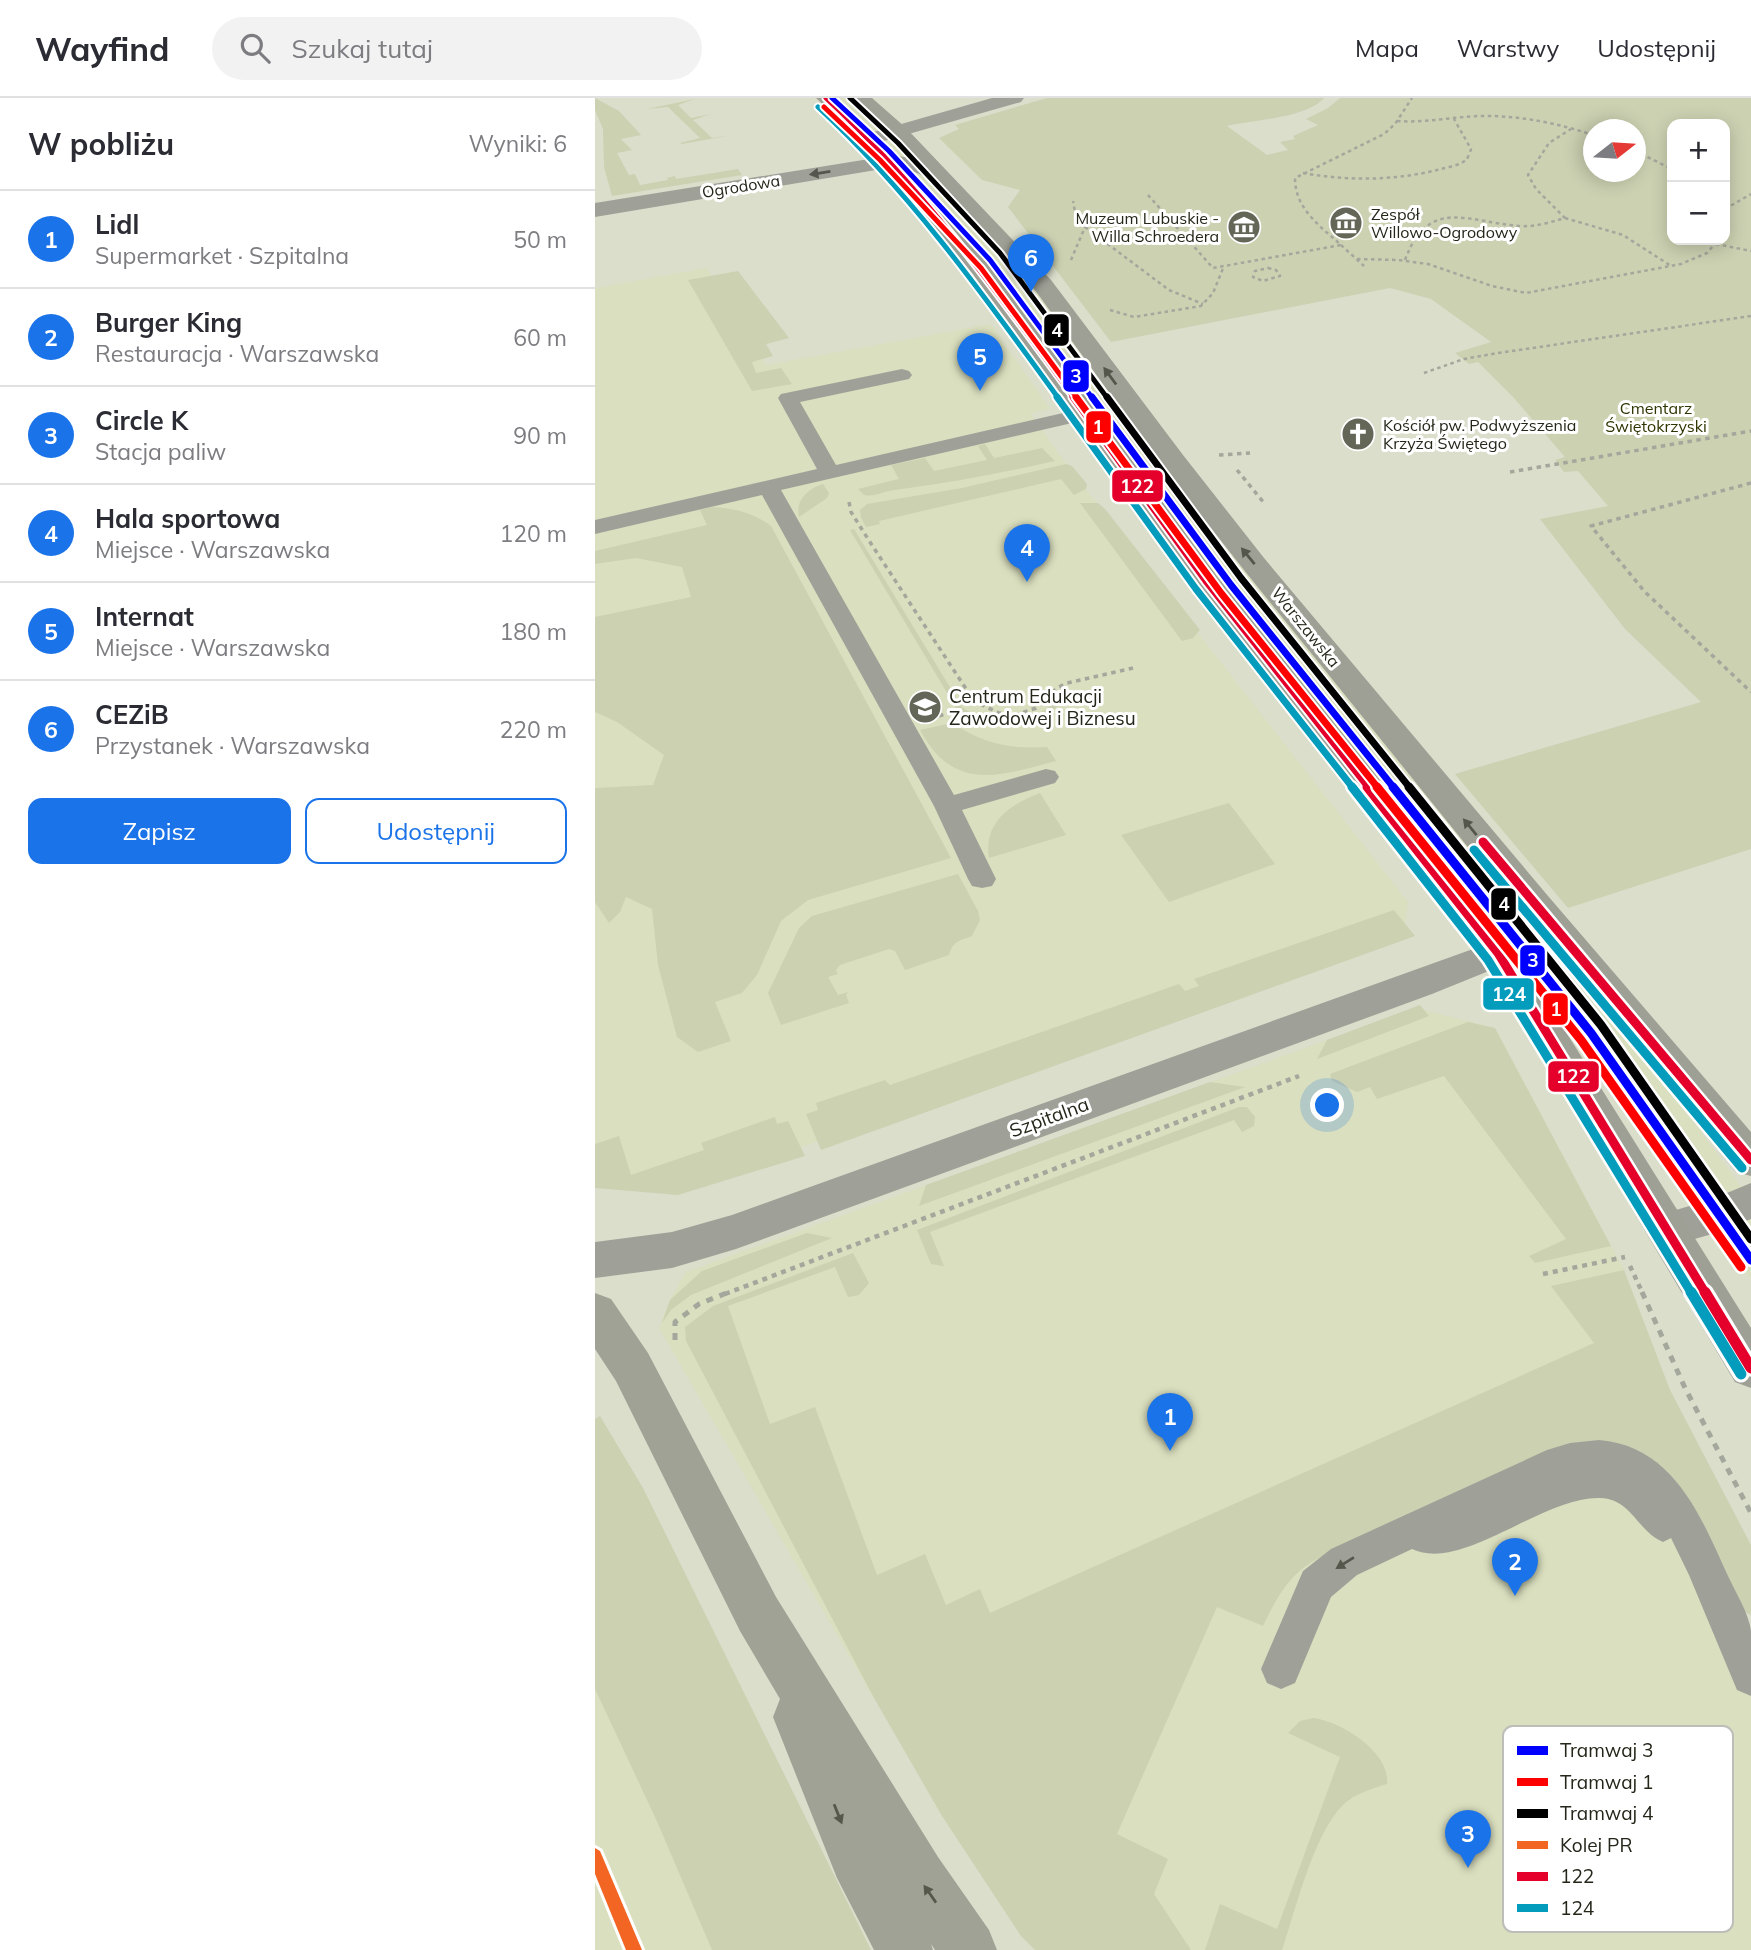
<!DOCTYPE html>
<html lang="pl">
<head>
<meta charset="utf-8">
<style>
	body { margin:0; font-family:Mulish,sans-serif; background:#f2f2f3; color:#2b2b33 }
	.controls { position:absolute; right:21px; top:21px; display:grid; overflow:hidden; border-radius:14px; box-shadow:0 4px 18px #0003 }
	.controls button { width:63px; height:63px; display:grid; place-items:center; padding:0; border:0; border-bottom:2px solid #e1e1e2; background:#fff; color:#2b2b33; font:35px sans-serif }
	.compass { position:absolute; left:988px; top:21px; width:63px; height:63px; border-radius:50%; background:#fff; box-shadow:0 4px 18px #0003; rotate:73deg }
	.you { position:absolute; left:733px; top:1008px; width:24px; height:24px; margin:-18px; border:5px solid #fff; border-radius:50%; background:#1a73e8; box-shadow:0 0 0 10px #1a73e833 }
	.badge { display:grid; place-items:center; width:46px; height:46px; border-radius:50%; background:#1a73e8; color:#fff; font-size:23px; font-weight:700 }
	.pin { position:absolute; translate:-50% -58px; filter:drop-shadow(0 2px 4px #0008) }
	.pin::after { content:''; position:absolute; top:37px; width:24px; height:21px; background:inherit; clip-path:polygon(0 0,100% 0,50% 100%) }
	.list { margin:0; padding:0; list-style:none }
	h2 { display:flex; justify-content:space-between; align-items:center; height:91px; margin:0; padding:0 28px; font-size:30px }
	h2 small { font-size:23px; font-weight:400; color:#7c7c81 }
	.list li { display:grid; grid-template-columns:46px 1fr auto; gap:21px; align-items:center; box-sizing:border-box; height:98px; padding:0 28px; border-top:2px solid #e1e1e2 }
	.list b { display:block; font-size:26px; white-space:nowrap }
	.list p { margin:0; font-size:23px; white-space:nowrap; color:#7c7c81 }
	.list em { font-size:23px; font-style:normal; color:#7c7c81 }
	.actions { display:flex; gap:14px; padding:21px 28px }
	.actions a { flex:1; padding:16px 0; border:2px solid #1a73e8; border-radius:14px; text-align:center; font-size:24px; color:#1a73e8 }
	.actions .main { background:#1a73e8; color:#fff }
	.icon { flex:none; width:38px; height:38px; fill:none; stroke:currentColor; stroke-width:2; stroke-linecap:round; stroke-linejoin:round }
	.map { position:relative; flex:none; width:1156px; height:1852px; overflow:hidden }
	header { display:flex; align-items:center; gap:42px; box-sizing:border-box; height:98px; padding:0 35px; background:#fff; border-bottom:2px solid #e1e1e2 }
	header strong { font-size:33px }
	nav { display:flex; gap:38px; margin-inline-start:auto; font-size:24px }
	.search { width:490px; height:63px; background:#f2f2f3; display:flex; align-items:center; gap:18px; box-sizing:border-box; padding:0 24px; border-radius:38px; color:#7c7c81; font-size:26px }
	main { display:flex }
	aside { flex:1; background:#fff }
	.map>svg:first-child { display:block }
	.built { fill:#dadfbf }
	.green { fill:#ccd1b2; fill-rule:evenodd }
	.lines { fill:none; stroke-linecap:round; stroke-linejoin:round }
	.path-far3 { stroke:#a4a79b; stroke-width:2.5; stroke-dasharray:3.5 3.5; stroke-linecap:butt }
	.path-far2 { stroke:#a4a79b; stroke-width:3.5; stroke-dasharray:4.5 4.5; stroke-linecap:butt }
	.path-far1 { stroke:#a4a79b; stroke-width:4.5; stroke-dasharray:5 5; stroke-linecap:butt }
	.path { stroke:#a4a79b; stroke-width:5; stroke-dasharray:7 7; stroke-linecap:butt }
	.service { fill:#9fa198; fill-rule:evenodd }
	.minor { fill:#9fa198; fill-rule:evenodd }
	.tertiary { fill:#9fa198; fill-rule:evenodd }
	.secondary { fill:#9e9f95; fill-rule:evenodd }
	.primary { fill:#a0a295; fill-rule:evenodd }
	.bus-1-far3-casing { stroke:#fff; stroke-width:9 }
	.bus-1-far2-casing { stroke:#fff; stroke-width:11 }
	.bus-1-far1-casing { stroke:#fff; stroke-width:14 }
	.bus-1-casing { stroke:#fff; stroke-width:17 }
	.bus-2-far3-casing { stroke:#fff; stroke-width:9 }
	.bus-2-far2-casing { stroke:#fff; stroke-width:11 }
	.bus-2-far1-casing { stroke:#fff; stroke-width:14 }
	.bus-2-casing { stroke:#fff; stroke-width:17 }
	.bus-1-far3 { stroke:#e4002b; stroke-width:5 }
	.bus-1-far2 { stroke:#e4002b; stroke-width:7 }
	.bus-1-far1 { stroke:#e4002b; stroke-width:9 }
	.bus-1 { stroke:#e4002b; stroke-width:11 }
	.bus-2-far3 { stroke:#049cbc; stroke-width:5 }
	.bus-2-far2 { stroke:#049cbc; stroke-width:7 }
	.bus-2-far1 { stroke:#049cbc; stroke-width:9 }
	.bus-2 { stroke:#049cbc; stroke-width:11 }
	.rail-1-casing { stroke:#fff; stroke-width:6 }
	.rail-1 { fill:#f26522; fill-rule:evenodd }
	.tram-1-far2-casing { stroke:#fff; stroke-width:9 }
	.tram-1-far1-casing { stroke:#fff; stroke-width:11 }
	.tram-1-casing { stroke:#fff; stroke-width:14 }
	.tram-2-far2-casing { stroke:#fff; stroke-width:9 }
	.tram-2-far1-casing { stroke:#fff; stroke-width:11 }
	.tram-2-casing { stroke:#fff; stroke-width:14 }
	.tram-3-far2-casing { stroke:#fff; stroke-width:9 }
	.tram-3-far1-casing { stroke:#fff; stroke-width:11 }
	.tram-3-casing { stroke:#fff; stroke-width:14 }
	.tram-1-far2 { stroke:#00f; stroke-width:5 }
	.tram-1-far1 { stroke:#00f; stroke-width:7 }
	.tram-1 { stroke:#00f; stroke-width:9 }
	.tram-2-far2 { stroke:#f00; stroke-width:5 }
	.tram-2-far1 { stroke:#f00; stroke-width:7 }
	.tram-2 { stroke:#f00; stroke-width:9 }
	.tram-3-far2 { stroke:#000; stroke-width:5 }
	.tram-3-far1 { stroke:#000; stroke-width:7 }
	.tram-3 { stroke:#000; stroke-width:9 }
	.oneway { fill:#55574c }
	.oneway2 { fill:#55564b }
	.oneway3 { fill:#56584b }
	.labels { text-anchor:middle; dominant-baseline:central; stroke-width:6; stroke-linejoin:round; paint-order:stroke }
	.far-street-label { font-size:16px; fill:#242619; stroke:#fff }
	.far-poi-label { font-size:16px; fill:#242619; stroke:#fff; text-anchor:start }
	.far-park-label { font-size:16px; fill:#2f3401; stroke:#fff }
	.poi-label { font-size:19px; fill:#242619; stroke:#fff; text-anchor:start }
	.street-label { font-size:19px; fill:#242619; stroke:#fff }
	.key { fill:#fff; stroke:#bdbeba; stroke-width:2 }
	.key-label { font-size:19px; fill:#242619 }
	.line-badge { stroke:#fff; stroke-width:2.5 }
	.badge-label { font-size:19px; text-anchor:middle; font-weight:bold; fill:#fff }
</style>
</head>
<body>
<header>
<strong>Wayfind</strong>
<div class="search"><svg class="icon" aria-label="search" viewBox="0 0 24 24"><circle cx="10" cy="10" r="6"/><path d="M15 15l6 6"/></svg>Szukaj tutaj</div>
<nav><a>Mapa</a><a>Warstwy</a><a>Udostępnij</a></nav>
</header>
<main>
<aside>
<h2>W pobliżu<small>Wyniki: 6</small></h2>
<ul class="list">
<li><span class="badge">1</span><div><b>Lidl</b><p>Supermarket · Szpitalna</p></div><em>50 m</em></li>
<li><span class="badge">2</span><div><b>Burger King</b><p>Restauracja · Warszawska</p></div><em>60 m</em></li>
<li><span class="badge">3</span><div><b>Circle K</b><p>Stacja paliw</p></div><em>90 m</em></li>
<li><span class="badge">4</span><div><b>Hala sportowa</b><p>Miejsce · Warszawska</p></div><em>120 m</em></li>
<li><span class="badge">5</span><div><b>Internat</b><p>Miejsce · Warszawska</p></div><em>180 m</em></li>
<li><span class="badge">6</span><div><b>CEZiB</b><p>Przystanek · Warszawska</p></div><em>220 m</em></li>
</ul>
<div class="actions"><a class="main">Zapisz</a><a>Udostępnij</a></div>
</aside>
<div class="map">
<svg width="1156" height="1852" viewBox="0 0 1156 1852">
	<rect width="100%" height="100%" fill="#dbdecb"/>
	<g class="built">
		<path d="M 231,0 L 257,0 L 315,55 L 441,193 L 596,408 L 1027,926 L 1156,1102 L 1156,1181 L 1034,1005 L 936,874 L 656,527 L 513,334 Z"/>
		<path d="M 112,170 L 171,267 L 396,226 L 455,311 L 435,315 L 471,366 L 813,804 L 809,837 L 107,1084 L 0,1080 L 0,190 Z"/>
		<path d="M 821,910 L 900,930 L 1029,1172 L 1075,1292 L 1156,1557 L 1156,1852 L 500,1852 L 278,1599 L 64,1230 L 75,1202 L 91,1174 Z"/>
		<path d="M 0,1591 L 61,1721 L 117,1852 L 0,1852 Z"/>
	</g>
	<g class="green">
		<path d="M 0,0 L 24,13 L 46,37 L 26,41 L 37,52 L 22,55 L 34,77 L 40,76 L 45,87 L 73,82 L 72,80 L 80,78 L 81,81 L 143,71 L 147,77 L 17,98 L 9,69 L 8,31 L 0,12 Z"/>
		<path d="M 452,0 L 729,0 C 712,20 658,22 632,28 L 672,57 L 693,52 L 685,44 L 700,41 L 698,38 L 723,27 L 711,21 L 733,10 L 745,0 L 1156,0 L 1156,751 L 973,810 L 860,676 L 1106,604 L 1030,531 L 945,421 L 1013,408 L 983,373 L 969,374 L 960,362 L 970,359 L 918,299 L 883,264 L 874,266 L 860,255 L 896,244 L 836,201 L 795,190 L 516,244 L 413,109 L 425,92 L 387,82 L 344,40 L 364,31 L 360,27 ZM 1077,26 L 1130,26 L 1130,142 L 1077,142 ZM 998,32 L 1040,32 L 1040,74 L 998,74 Z"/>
		<path d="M 100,1 L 83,7 L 96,20 L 116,16 L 98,22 L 117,40 L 138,37 L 87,46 L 85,45 L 105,40 L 73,9 L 52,11 Z"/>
		<path d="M 143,173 L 194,240 L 171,246 L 178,258 L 157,264 L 161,275 L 186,270 L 197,286 L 157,293 L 93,182 Z"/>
		<path d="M 390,346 L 399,360 L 447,350 L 460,363 C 407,375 354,385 300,392 C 289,393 280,399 269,397 L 263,391 L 304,381 L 296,367 L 330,360 L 339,373 L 392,362 L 383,348 Z"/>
		<path d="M 471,366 L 477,368 L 492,386 L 491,391 L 479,397 L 466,381 L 284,423 L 285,426 L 271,429 L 266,420 L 265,412 L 272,406 L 367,390 Z"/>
		<path d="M 228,386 L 234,395 L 232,400 L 204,419 C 200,402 213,391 228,386 Z"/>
		<path d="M 485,405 L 503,405 L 510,411 L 605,532 L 598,540 L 587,543 Z"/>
		<path d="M 118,409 C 141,411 157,414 176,428 L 356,760 L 213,802 L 186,823 L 162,877 L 147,895 L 120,904 L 136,943 L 103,954 L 82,939 L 63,867 L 57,811 L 31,799 L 25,814 L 14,825 L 0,804 L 0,690 L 58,687 L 69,657 L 22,624 L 0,614 L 0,519 L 96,499 L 87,469 L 41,460 L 0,466 L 0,453 L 112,427 L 105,412 Z"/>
		<path d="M 259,431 L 367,609 C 394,629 427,628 454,609 C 462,604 465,596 475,594 C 469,600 463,609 456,614 C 426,634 389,631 361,610 L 255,432 Z"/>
		<path d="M 357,625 C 390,646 413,651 452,649 L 461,663 C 404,678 359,695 325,632 Z"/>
		<path d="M 445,695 L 471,737 L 394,760 C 388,724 416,706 445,695 Z"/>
		<path d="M 634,705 L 680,766 L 574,804 L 526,737 Z"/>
		<path d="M 363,776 L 383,813 L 385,822 L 377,838 C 364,843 358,843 354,857 L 310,872 L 300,853 L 294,851 L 245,867 L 241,872 L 243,876 L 233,879 L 243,897 L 253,894 L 251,897 L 254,905 L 186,927 L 173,895 L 204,830 L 217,818 Z"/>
		<path d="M 799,812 L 820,838 L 226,1052 L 211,1016 L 223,1012 L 221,1005 L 290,982 L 295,987 L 584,886 L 590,893 L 604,888 L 599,881 Z"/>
		<path d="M 825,907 L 834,918 L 722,961 L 732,942 Z"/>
		<path d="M 873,924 L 900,930 L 1016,1148 L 940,1165 L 934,1158 L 971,1141 L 849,978 L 782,1001 L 775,989 L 762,994 L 737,983 L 735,976 Z"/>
		<path d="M 615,984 L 650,989 L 324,1108 L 331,1087 Z"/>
		<path d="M 644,1009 L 652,1009 L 660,1019 L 659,1028 L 647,1034 L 639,1022 L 335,1134 L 349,1168 L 336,1166 L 322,1132 Z"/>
		<path d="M 180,1019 L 182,1026 L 193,1023 L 210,1058 L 83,1097 L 0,1090 L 0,1046 L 24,1038 L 36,1077 L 109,1052 L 106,1045 Z"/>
		<path d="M 212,1135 L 237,1140 L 96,1197 L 76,1212 L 67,1225 L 75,1202 L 107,1173 Z"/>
		<path d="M 258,1155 L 274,1185 L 264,1197 L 253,1199 L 240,1169 L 133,1208 L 175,1326 L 220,1309 L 282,1477 L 330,1456 L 351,1507 L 385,1491 L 395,1515 L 999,1245 L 956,1188 L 1029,1172 L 1075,1292 L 1156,1447 L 1156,1517 L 1149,1514 L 1070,1381 L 728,1458 C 695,1474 683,1497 668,1528 L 622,1509 L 522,1736 L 573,1761 L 559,1796 L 596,1852 L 440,1852 L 426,1838 L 347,1718 L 279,1600 L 91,1243 L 90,1229 L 118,1208 Z"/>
		<path d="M 5,1318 L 48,1390 L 276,1852 L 117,1852 L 61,1721 L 0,1591 L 0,1321 Z"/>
		<path d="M 718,1620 C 745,1623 796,1654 792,1686 C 776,1691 761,1695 748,1707 C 718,1737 701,1811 687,1852 L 610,1852 L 625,1806 L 682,1831 L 745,1659 L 693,1635 L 705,1623 Z"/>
	</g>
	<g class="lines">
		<g class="path-far3">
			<path d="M 802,23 C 830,25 857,19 884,18 C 923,17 962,25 998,37"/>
			<path d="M 1040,53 L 1077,71"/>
			<path d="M 708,75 C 754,83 800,83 846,71 C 854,69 866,67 872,61 C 872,61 876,52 876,51 L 859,21"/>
			<path d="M 553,97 L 618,170 L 746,147 C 725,128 700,111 700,80 L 789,36 L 800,26 L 817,0"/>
			<path d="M 1130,111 L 1156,96"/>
			<path d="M 970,120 L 1028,137 L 1076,168"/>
			<path d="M 490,129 L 574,192 L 608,206"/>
			<path d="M 1121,146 L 1156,153"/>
			<path d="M 746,147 L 769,168"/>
			<path d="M 762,161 L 803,162 L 833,166 L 897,188 L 931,195 L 1086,166 L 1112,155 L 1123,142"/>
			<path d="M 476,162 L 490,129 L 480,114 L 478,103"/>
			<path d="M 810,162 C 834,97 874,125 926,128 C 941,129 956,124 970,120 L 941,91 L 933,77 L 954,45 L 976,31"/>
			<path d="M 673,170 L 681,172 L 685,178 L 668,183 L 658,179 L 660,173 Z"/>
			<path d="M 515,212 L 539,219 L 606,208 L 618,195 L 629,168"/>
			<path d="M 829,275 L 869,261 L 903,255 L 1156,218"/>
		</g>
		<g class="path-far2">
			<path d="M 624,357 L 655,355"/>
			<path d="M 642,372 L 670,406"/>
			<path d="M 915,374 L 1156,333"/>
			<path d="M 1156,385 L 996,428 L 1049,493 L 1156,594"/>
			<path d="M 254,404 L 256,414 L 273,441 L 379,603 L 404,615 L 424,616 L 441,610 L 462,590 L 472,585 L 538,570"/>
			<path d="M 344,618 L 360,613"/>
		</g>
		<g class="path-far1">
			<path d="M 1035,1168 L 1048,1196"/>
			<path d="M 948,1176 L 1030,1159"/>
			<path d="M 130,1196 L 704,978"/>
		</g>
		<g class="path">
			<path d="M 1047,1194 L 1090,1290 L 1156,1415"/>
			<path d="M 80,1242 L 80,1224 L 104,1206 L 134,1194"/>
		</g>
		<g class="service">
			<path d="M 307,271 L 314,273 L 317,277 L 314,281 L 205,304 L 241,367 L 490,310 L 497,312 L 500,316 L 497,320 L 490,322 L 186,392 L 359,697 L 451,671 L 460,673 L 464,679 L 460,685 L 367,712 L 401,781 L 397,788 L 387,790 L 377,788 L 373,781 L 339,708 L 167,397 L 0,436 L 0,422 L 222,371 L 183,300 L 186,296 Z"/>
			<path d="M 1004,1342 C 1079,1348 1106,1419 1133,1478 C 1141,1495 1154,1516 1156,1533 C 1156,1554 1156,1577 1156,1598 L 1142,1592 L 1094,1477 L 1076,1440 L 1068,1444 C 1042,1433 1037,1401 1005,1400 C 948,1398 867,1475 817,1451 L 762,1477 L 736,1499 L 700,1585 L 686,1591 L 672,1585 L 666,1571 L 708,1473 L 736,1451 L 952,1352 L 975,1345 Z"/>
		</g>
		<g class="minor">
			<path d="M 397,0 L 429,0 L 426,4 L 282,45 L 268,45 L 265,41 L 268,37 Z"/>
			<path d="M 299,57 L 338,65 L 361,84 L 358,89 C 341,93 336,80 322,75 C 315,72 306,71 299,69 L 0,119 L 0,105 Z"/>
			<path d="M 903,842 L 916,846 L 922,855 L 916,864 L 837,896 L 141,1151 L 77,1170 L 0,1180 L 0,1144 L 77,1134 L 137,1117 Z"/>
		</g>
		<path class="tertiary" d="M 1156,1085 L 1156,1121 L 1124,1134 L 1072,1149 L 1057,1143 L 1051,1131 L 1057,1119 L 1115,1102 Z"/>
		<g class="secondary">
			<path d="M 221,0 L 243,0 L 282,37 L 393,165 L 621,477 L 916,846 L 1156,1230 L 1156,1290 L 1140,1284 L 890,864 L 601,489 L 377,175 L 268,45 Z"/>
			<path d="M 255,0 L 277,0 L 310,29 L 456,182 L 588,357 L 669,460 L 953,798 L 1156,1034 L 1156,1078 L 1141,1074 L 927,816 L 649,472 L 568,369 L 440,192 L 296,37 Z"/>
		</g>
		<path class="primary" d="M 0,1195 L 16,1201 L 53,1255 L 181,1499 L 343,1759 L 394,1832 L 402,1852 L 340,1852 L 336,1846 L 338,1852 L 279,1852 L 242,1780 L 178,1619 L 185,1601 L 145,1533 L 21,1283 L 0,1251 Z"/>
		<defs>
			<path id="bus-1-far3" d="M 231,0 C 327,89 403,195 480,301"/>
			<path id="bus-1-far2" d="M 478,299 L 611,483 L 774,690"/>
			<g id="bus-1-far1">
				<path d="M 772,689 L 903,855 L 1111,1196"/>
				<path d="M 888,744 L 1156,1062"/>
			</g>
			<path id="bus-1" d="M 1110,1194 L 1156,1270"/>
			<path id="bus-2-far3" d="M 223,9 C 316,95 390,199 464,301"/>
			<path id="bus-2-far2" d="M 462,299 L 601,491 L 758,690"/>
			<g id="bus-2-far1">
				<path d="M 757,689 L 893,862 L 1097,1196"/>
				<path d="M 879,752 L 1147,1070"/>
			</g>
			<path id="bus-2" d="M 1096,1194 L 1146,1276"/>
		</defs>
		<use href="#bus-1-far3" class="bus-1-far3-casing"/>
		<use href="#bus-1-far2" class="bus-1-far2-casing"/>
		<use href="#bus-1-far1" class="bus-1-far1-casing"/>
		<use href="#bus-1" class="bus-1-casing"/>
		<use href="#bus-2-far3" class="bus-2-far3-casing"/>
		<use href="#bus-2-far2" class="bus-2-far2-casing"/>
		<use href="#bus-2-far1" class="bus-2-far1-casing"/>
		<use href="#bus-2" class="bus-2-casing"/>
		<use href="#bus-1-far3" class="bus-1-far3"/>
		<use href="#bus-1-far2" class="bus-1-far2"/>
		<use href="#bus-1-far1" class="bus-1-far1"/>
		<use href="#bus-1" class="bus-1"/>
		<use href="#bus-2-far3" class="bus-2-far3"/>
		<use href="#bus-2-far2" class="bus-2-far2"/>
		<use href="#bus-2-far1" class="bus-2-far1"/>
		<use href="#bus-2" class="bus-2"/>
		<defs>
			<path id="rail-1" d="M 0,1750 L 5,1753 L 47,1852 L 31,1852 L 0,1776 Z"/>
		</defs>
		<use href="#rail-1" class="rail-1-casing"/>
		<use href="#rail-1" class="rail-1"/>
		<defs>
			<path id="tram-1-far2" d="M 237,0 L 294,53 L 395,162 L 498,301"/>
			<path id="tram-1-far1" d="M 497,299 L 636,487 L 799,690"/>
			<path id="tram-1" d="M 798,689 L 996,935 L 1156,1162"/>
			<path id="tram-2-far2" d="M 229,9 L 285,62 L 386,170 L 483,301"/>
			<path id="tram-2-far1" d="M 481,299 L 626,495 L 783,690"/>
			<path id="tram-2" d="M 782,689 L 986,942 L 1146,1169"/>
			<path id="tram-3-far2" d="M 255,0 L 303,45 L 405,155 L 513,301"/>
			<path id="tram-3-far1" d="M 512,299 L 646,480 L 815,690"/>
			<path id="tram-3" d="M 814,689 L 1006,927 L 1156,1141"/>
		</defs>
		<use href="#tram-1-far2" class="tram-1-far2-casing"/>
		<use href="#tram-1-far1" class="tram-1-far1-casing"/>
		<use href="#tram-1" class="tram-1-casing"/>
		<use href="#tram-2-far2" class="tram-2-far2-casing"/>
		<use href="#tram-2-far1" class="tram-2-far1-casing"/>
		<use href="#tram-2" class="tram-2-casing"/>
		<use href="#tram-3-far2" class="tram-3-far2-casing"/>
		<use href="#tram-3-far1" class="tram-3-far1-casing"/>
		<use href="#tram-3" class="tram-3-casing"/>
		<use href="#tram-1-far2" class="tram-1-far2"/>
		<use href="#tram-1-far1" class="tram-1-far1"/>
		<use href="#tram-1" class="tram-1"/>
		<use href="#tram-2-far2" class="tram-2-far2"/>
		<use href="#tram-2-far1" class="tram-2-far1"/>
		<use href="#tram-2" class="tram-2"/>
		<use href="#tram-3-far2" class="tram-3-far2"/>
		<use href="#tram-3-far1" class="tram-3-far1"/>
		<use href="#tram-3" class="tram-3"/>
	</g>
	<defs><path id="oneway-solid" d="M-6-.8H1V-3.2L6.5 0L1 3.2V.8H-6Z" transform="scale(1.75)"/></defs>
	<g class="oneway">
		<use href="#oneway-solid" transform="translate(225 75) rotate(171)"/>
		<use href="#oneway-solid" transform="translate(750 1465) rotate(148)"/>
	</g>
	<g class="oneway2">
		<use href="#oneway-solid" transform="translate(515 278) rotate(-126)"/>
		<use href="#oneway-solid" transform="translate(653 458) rotate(-129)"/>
		<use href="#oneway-solid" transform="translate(875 729) rotate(-129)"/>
	</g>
	<g class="oneway3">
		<use href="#oneway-solid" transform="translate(243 1716) rotate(68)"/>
		<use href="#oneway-solid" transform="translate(335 1796) rotate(-125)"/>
	</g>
	<defs>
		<symbol id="museum-disc" viewBox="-11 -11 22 22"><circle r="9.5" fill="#646657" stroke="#fff"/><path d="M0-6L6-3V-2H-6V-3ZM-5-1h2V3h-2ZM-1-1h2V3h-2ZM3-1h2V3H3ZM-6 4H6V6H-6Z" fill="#fff"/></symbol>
		<symbol id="church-disc" viewBox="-11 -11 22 22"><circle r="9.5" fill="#646657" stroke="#fff"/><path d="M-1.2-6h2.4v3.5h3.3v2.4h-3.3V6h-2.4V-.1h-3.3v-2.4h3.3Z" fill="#fff"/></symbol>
		<symbol id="school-disc" viewBox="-11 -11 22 22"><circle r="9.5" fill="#646657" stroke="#fff"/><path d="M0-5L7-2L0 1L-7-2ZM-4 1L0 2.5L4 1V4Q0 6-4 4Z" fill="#fff"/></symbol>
	</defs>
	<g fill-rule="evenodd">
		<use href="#museum-disc" x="732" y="106" width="38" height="38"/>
		<use href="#museum-disc" x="630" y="110" width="38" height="38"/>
		<use href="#church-disc" x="744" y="317" width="38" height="38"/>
		<use href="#school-disc" x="311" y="590" width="38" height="38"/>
	</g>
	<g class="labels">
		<g class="far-street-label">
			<text transform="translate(146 88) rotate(-9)">Ogrodowa</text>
			<text transform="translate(711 529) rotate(51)">Warszawska</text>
		</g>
		<g class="far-poi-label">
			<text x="776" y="116">Zespół<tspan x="776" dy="18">Willowo-Ogrodowy</tspan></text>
			<text x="624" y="120" text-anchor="end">Muzeum Lubuskie -<tspan x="624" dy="18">Willa Schroedera</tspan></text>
			<text x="788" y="327">Kościół pw. Podwyższenia<tspan x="788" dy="18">Krzyża Świętego</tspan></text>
		</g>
		<g class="far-park-label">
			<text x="1061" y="310">Cmentarz<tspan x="1061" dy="18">Świętokrzyski</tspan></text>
		</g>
		<g class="poi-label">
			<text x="354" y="598">Centrum Edukacji<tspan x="354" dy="22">Zawodowej i Biznesu</tspan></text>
		</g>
		<g class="street-label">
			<text transform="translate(454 1019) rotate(-20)">Szpitalna</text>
		</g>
	</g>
	<rect x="908" y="1628" width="230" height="206" rx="10" class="key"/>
	<rect x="922" y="1648" width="31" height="9" fill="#00f"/>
	<rect x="922" y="1680" width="31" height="8" fill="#f00"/>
	<rect x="922" y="1711" width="31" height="9" fill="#000"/>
	<rect x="922" y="1743" width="31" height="8" fill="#f26522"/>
	<rect x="922" y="1774" width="31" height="9" fill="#e4002b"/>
	<rect x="922" y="1806" width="31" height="8" fill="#049cbc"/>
	<g class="key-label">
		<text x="965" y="1659">Tramwaj 3</text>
		<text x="965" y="1691">Tramwaj 1</text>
		<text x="965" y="1722">Tramwaj 4</text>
		<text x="965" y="1754">Kolej PR</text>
		<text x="965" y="1785">122</text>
		<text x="965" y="1817">124</text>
	</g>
	<g class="line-badge">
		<rect x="448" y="215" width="27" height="34" rx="7" fill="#000"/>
		<rect x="467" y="261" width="28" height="34" rx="7" fill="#00f"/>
		<rect x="490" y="312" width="27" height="34" rx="7" fill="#f00"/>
		<rect x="516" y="371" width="53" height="34" rx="7" fill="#e4002b"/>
		<rect x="895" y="789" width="27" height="34" rx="7" fill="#000"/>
		<rect x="924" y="846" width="27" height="33" rx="7" fill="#00f"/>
		<rect x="887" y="879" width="53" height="34" rx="7" fill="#049cbc"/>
		<rect x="947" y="894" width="27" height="34" rx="7" fill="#f00"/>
		<rect x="952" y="962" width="53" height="33" rx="7" fill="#e4002b"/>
	</g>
	<g class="badge-label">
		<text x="462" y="239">4</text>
		<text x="481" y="285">3</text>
		<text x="503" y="336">1</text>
		<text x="542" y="395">122</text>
		<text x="909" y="813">4</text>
		<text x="938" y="869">3</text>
		<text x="914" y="903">124</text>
		<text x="961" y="918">1</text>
		<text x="978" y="985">122</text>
	</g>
</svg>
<div class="controls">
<button>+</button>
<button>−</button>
</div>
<svg class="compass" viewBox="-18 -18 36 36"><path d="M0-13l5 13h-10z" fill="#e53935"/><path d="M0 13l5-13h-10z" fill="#7c7c81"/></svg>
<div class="you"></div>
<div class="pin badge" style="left:575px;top:1353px">1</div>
<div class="pin badge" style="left:920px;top:1498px">2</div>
<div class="pin badge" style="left:873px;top:1770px">3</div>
<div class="pin badge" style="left:432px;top:484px">4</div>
<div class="pin badge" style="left:385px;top:293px">5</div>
<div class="pin badge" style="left:436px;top:194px">6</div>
</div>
</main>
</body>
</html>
